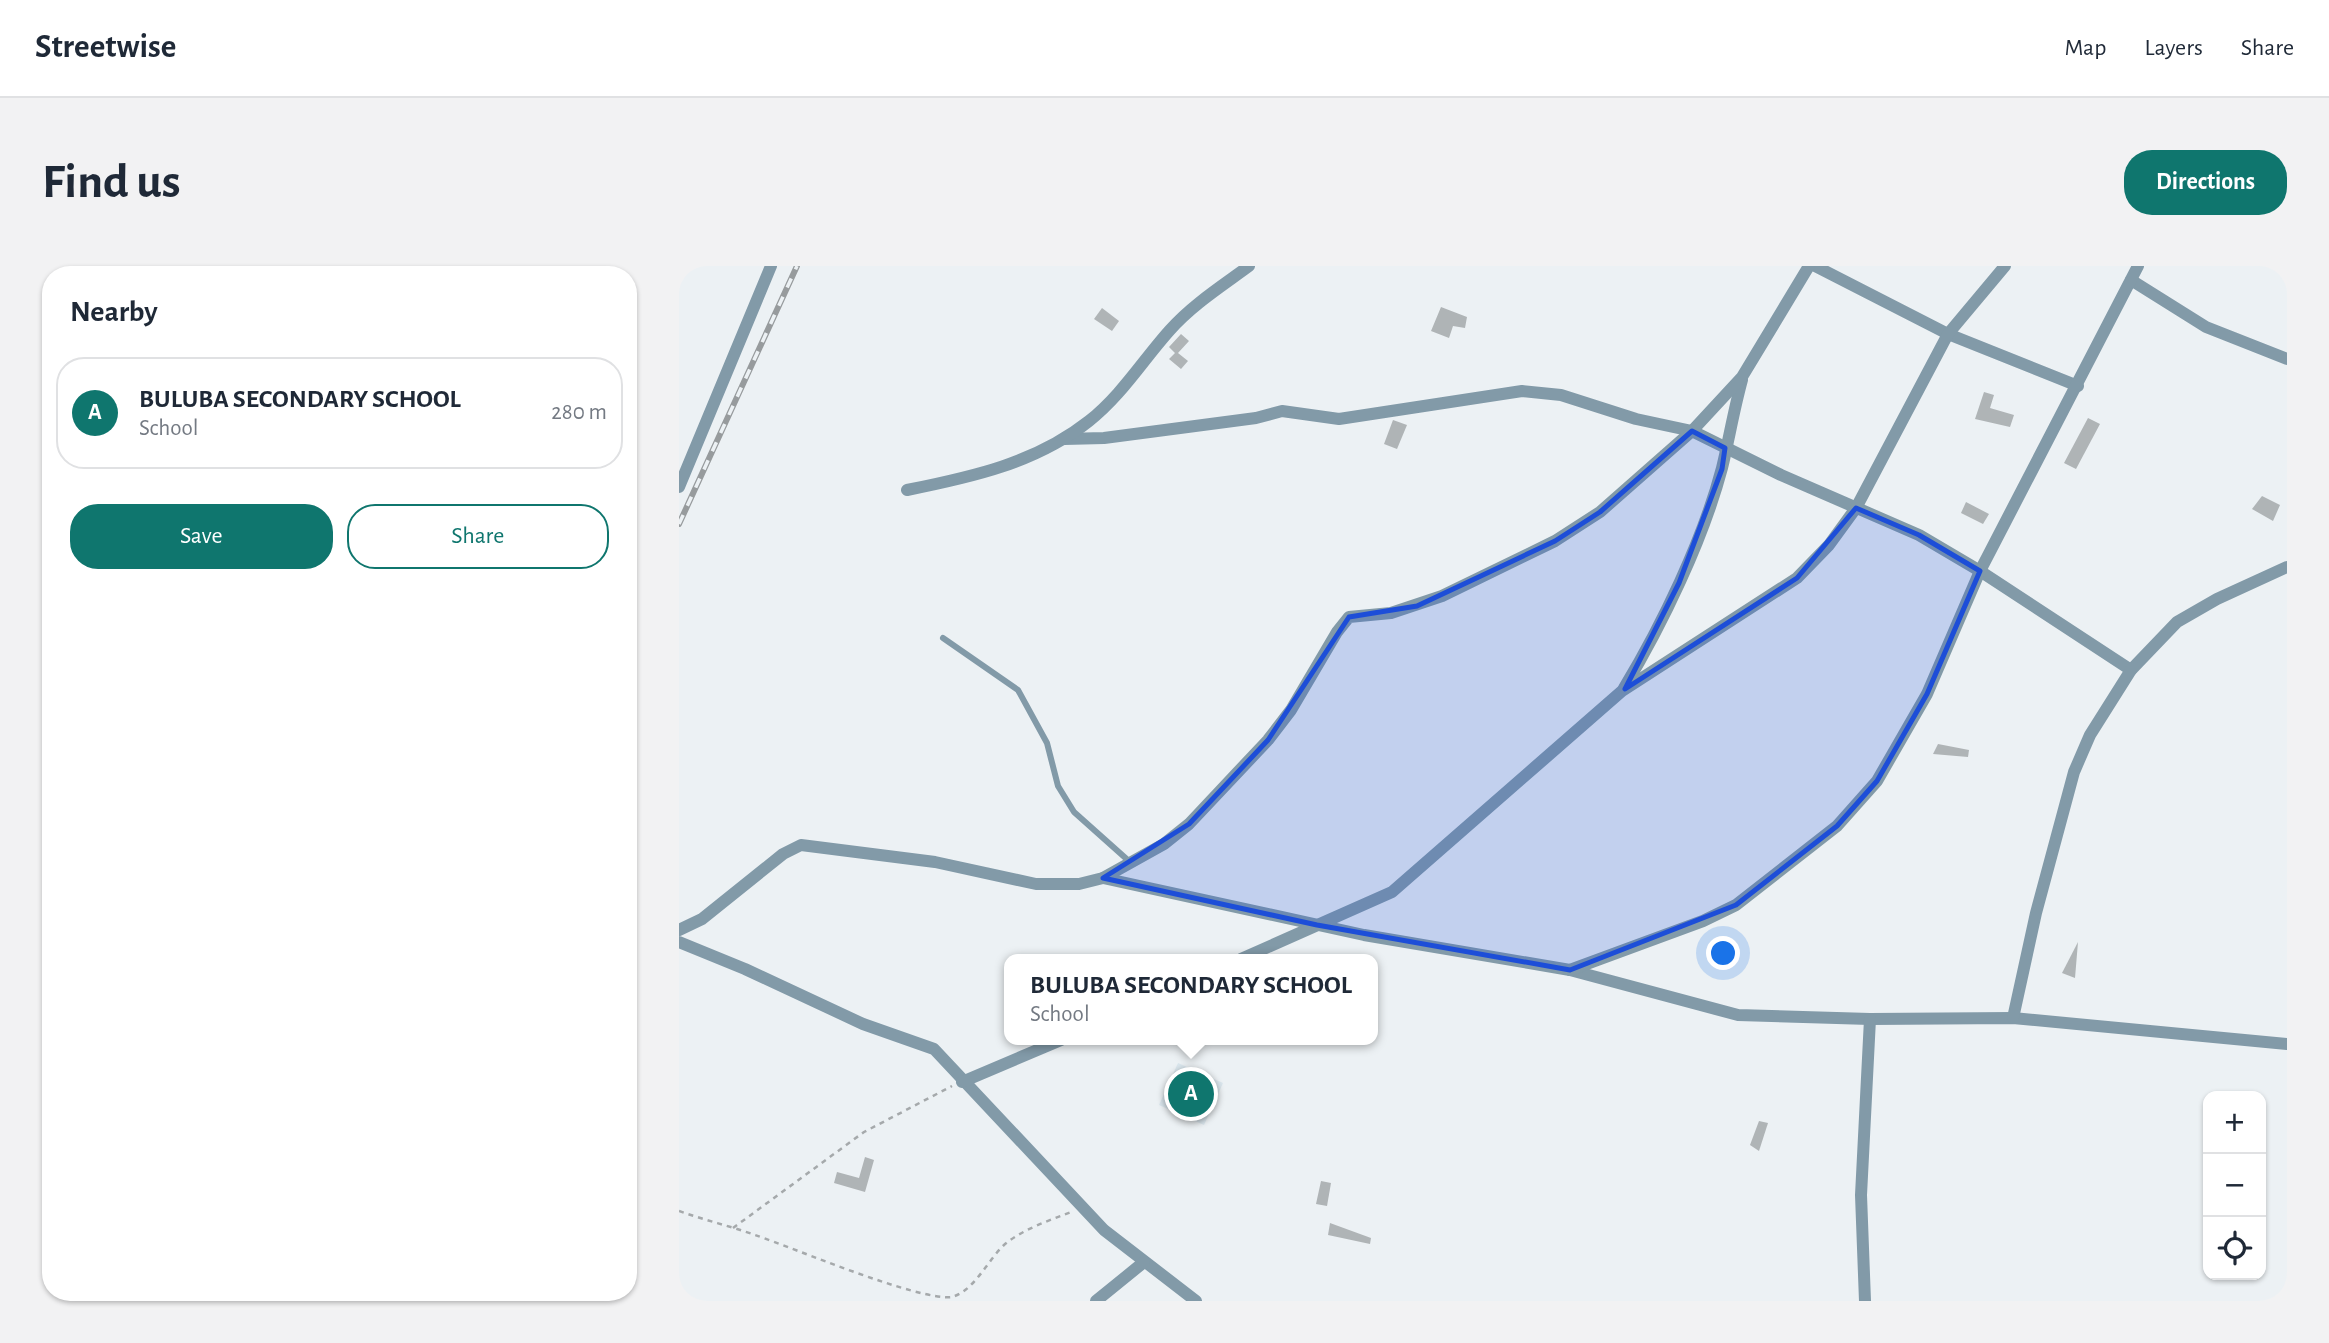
<!DOCTYPE html>
<html lang="en">
<head>
<meta charset="utf-8">
<style>
	body { margin:0; font-family:"Alegreya Sans",sans-serif; background:#f2f2f3; color:#1f2937 }
	.controls { position:absolute; right:21px; bottom:21px; display:grid; overflow:hidden; border-radius:14px; box-shadow:0 2px 5px #0004 }
	.controls button { width:63px; height:63px; display:grid; place-items:center; padding:0; border:0; border-bottom:2px solid #e0e1e3; background:#fff; color:#1f2937; font:35px sans-serif }
	.you { position:absolute; left:1045px; top:688px; width:24px; height:24px; margin:-18px; border:5px solid #fff; border-radius:50%; background:#1a73e8; box-shadow:0 0 0 10px #1a73e833 }
	.badge { display:grid; place-items:center; width:46px; height:46px; border-radius:50%; background:#0f766e; color:#fff; font-size:23px; font-weight:700 }
	.pin { position:absolute; translate:-50% -50%; border:4px solid #fff; box-shadow:0 2px 7px #0006 }
	.popup { position:absolute; left:325px; top:688px; width:374px; height:91px; box-sizing:border-box; display:grid; place-content:center; border-radius:14px; background:#fff; filter:drop-shadow(0 2px 5px #0005); font-size:23px; white-space:nowrap; color:#747a83 }
	.popup b { font-size:26px; color:#1f2937 }
	.popup::after { content:''; position:absolute; left:50%; top:100%; margin-left:-14px; border:14px solid transparent; border-top-color:#fff }
	.list { margin:0; padding:0; list-style:none }
	h2 { display:flex; justify-content:space-between; align-items:center; height:91px; margin:0; padding:0 28px; font-size:30px }
	h2 small { font-size:23px; font-weight:400; color:#747a83 }
	.list li { display:grid; grid-template-columns:46px 1fr auto; gap:21px; align-items:center; box-sizing:border-box; height:112px; margin:0 14px 14px; padding:0 14px; border:2px solid #e0e1e3; border-radius:28px }
	.list b { display:block; font-size:26px; white-space:nowrap }
	.list p { margin:0; font-size:23px; white-space:nowrap; color:#747a83 }
	.list em { font-size:23px; font-style:normal; color:#747a83 }
	.actions { display:flex; gap:14px; padding:21px 28px }
	.actions a { flex:1; padding:16px 0; border:2px solid #0f766e; border-radius:28px; text-align:center; font-size:24px; color:#0f766e }
	.actions .main { background:#0f766e; color:#fff }
	.icon { flex:none; width:38px; height:38px; fill:none; stroke:currentColor; stroke-width:2; stroke-linecap:round; stroke-linejoin:round }
	.map { position:relative; flex:none; width:1608px; height:1035px; overflow:hidden; border-radius:28px }
	header { display:flex; align-items:center; gap:42px; box-sizing:border-box; height:98px; padding:0 35px; background:#fff; border-bottom:2px solid #e0e1e3 }
	header strong { font-size:33px }
	nav { display:flex; gap:38px; margin-inline-start:auto; font-size:24px }
	.intro { display:flex; align-items:center; justify-content:space-between; box-sizing:border-box; height:168px; padding:0 42px }
	h1 { margin:0; font-size:49px }
	.button { padding:18px 32px; border-radius:28px; background:#0f766e; color:#fff; font-size:24px; font-weight:700 }
	main { display:flex; gap:42px; padding:0 42px }
	aside { flex:1; background:#fff; border-radius:28px; box-shadow:0 2px 5px #0004 }
	.map>svg:first-child { display:block }
	.built { fill:#dae6ed }
	.building { fill:#afb4b6 }
	.lines { fill:none; stroke-linecap:round; stroke-linejoin:round }
	.path { stroke:#a5a9ab; stroke-width:2.5; stroke-dasharray:5 5; stroke-linecap:butt }
	.lane { stroke:#829aa8; stroke-width:6 }
	.street { stroke:#829aa8; stroke-width:12 }
	.rail-casing { stroke:#979b9d; stroke-width:6 }
	.rail { stroke:#ecf1f4; stroke-width:3.5; stroke-dasharray:10; stroke-linecap:butt }
	.marked { fill:#1d4ed8; fill-opacity:0.2; stroke:#1d4ed8; stroke-width:5; stroke-linejoin:round }
</style>
</head>
<body>
<header>
<strong>Streetwise</strong>
<nav><a>Map</a><a>Layers</a><a>Share</a></nav>
</header>
<div class="intro"><h1>Find us</h1><a class="button">Directions</a></div>
<main>
<aside>
<h2>Nearby<small></small></h2>
<ul class="list">
<li><span class="badge">A</span><div><b>BULUBA SECONDARY SCHOOL</b><p>School</p></div><em>280 m</em></li>
</ul>
<div class="actions"><a class="main">Save</a><a>Share</a></div>
</aside>
<div class="map">
<svg width="1608" height="1035" viewBox="0 0 1608 1035">
	<rect width="100%" height="100%" fill="#ecf1f4"/>
	<path class="built" d="M 499,797 L 544,817 L 525,859 L 480,839 Z"/>
	<g class="building">
		<path d="M 762,41 L 788,51 L 786,62 L 774,60 L 770,72 L 752,65 Z"/>
		<path d="M 423,42 L 440,55 L 433,65 L 415,53 Z"/>
		<path d="M 502,68 L 510,75 L 499,87 L 509,95 L 502,103 L 490,93 L 496,87 L 490,81 Z"/>
		<path d="M 1305,126 L 1315,129 L 1311,142 L 1335,149 L 1331,161 L 1296,153 Z"/>
		<path d="M 1409,152 L 1421,158 L 1397,203 L 1385,197 Z"/>
		<path d="M 714,154 L 728,159 L 718,183 L 705,178 Z"/>
		<path d="M 1583,230 L 1601,239 L 1594,255 L 1573,243 Z"/>
		<path d="M 1287,236 L 1310,248 L 1304,258 L 1282,247 Z"/>
		<path d="M 1259,478 L 1290,484 L 1289,491 L 1254,488 Z"/>
		<path d="M 1399,676 L 1396,712 L 1383,707 Z"/>
		<path d="M 1080,855 L 1089,857 L 1080,885 L 1071,879 Z"/>
		<path d="M 186,891 L 195,894 L 186,926 L 155,917 L 158,906 L 180,912 Z"/>
		<path d="M 642,915 L 652,917 L 648,940 L 637,938 Z"/>
		<path d="M 651,957 L 692,972 L 691,978 L 649,969 Z"/>
	</g>
	<g class="lines">
		<g class="path">
			<path d="M 0,945 C 25,954 51,960 76,969 C 115,982 239,1035 273,1031 C 296,1024 308,995 325,979 C 344,963 369,955 392,946"/>
			<path d="M 54,962 L 185,866 L 273,820"/>
		</g>
		<path class="lane" d="M 264,372 L 339,424 L 368,477 L 379,520 L 395,546 L 451,596"/>
		<g class="street">
			<path d="M 1136,0 L 1269,68 L 1399,120"/>
			<path d="M 1452,14 L 1527,61 L 1608,93"/>
			<path d="M 385,173 L 425,172 L 577,152 L 603,145 L 660,153 L 843,125 L 882,129 L 957,153 L 1013,165 L 1102,209 L 1240,269 L 1301,305 L 1452,404"/>
			<path d="M 0,221 L 92,0"/>
			<path d="M 228,224 C 293,211 357,197 410,155 C 442,130 464,94 491,64 C 513,39 543,20 570,0"/>
			<path d="M 945,422 C 983,359 1024,274 1043,202 C 1050,173 1055,143 1063,114"/>
			<path d="M 424,612 L 685,669 L 891,704 L 1059,749 L 1191,753 L 1334,752 L 1608,778"/>
			<path d="M 0,664 L 23,653 L 104,588 L 122,579 L 256,596 L 357,618 L 400,618 L 424,612 L 485,578 L 510,558 L 589,474 L 612,444 L 658,366 L 670,351 L 712,347 L 763,330 L 876,275 L 921,246 L 1013,165 L 1063,111 L 1130,0"/>
			<path d="M 0,676 L 66,703 L 184,758 L 255,783 L 425,964 L 517,1035"/>
			<path d="M 562,693 L 713,626 L 943,425 L 1118,312 L 1150,279 L 1177,242 L 1269,68 L 1326,0"/>
			<path d="M 891,704 L 1024,655 L 1057,639 L 1158,560 L 1198,515 L 1248,428 L 1301,305 L 1459,0"/>
			<path d="M 1334,752 L 1357,647 L 1395,506 L 1411,469 L 1452,404 L 1498,356 L 1538,333 L 1608,301"/>
			<path d="M 283,816 L 382,774"/>
			<path d="M 417,1035 L 465,996"/>
			<path d="M 1186,1035 L 1182,929 L 1191,753"/>
		</g>
		<defs>
			<path id="rail" d="M 0,258 L 118,0"/>
		</defs>
		<use href="#rail" class="rail-casing"/>
		<use href="#rail" class="rail"/>
	</g>
	<path class="marked" d="M 1013,165 L 1046,182 L 1043,203 L 1000,317 L 946,423 L 1118,312 L 1177,242 L 1240,269 L 1301,305 L 1248,428 L 1198,515 L 1158,560 L 1057,639 L 891,704 L 638,659 L 424,612 L 510,558 L 589,474 L 670,351 L 738,340 L 876,275 L 921,246 Z"/>
</svg>
<div class="controls">
<button>+</button>
<button>−</button>
<button><svg class="icon" aria-label="locate" viewBox="0 0 24 24"><circle cx="12" cy="12" r="6"/><path d="M12 2v4M12 18v4M2 12h4M18 12h4"/></svg></button>
</div>
<div class="you"></div>
<div class="pin badge" style="left:512px;top:828px">A</div>
<div class="popup"><b>BULUBA SECONDARY SCHOOL</b>School</div>
</div>
</main>
</body>
</html>
